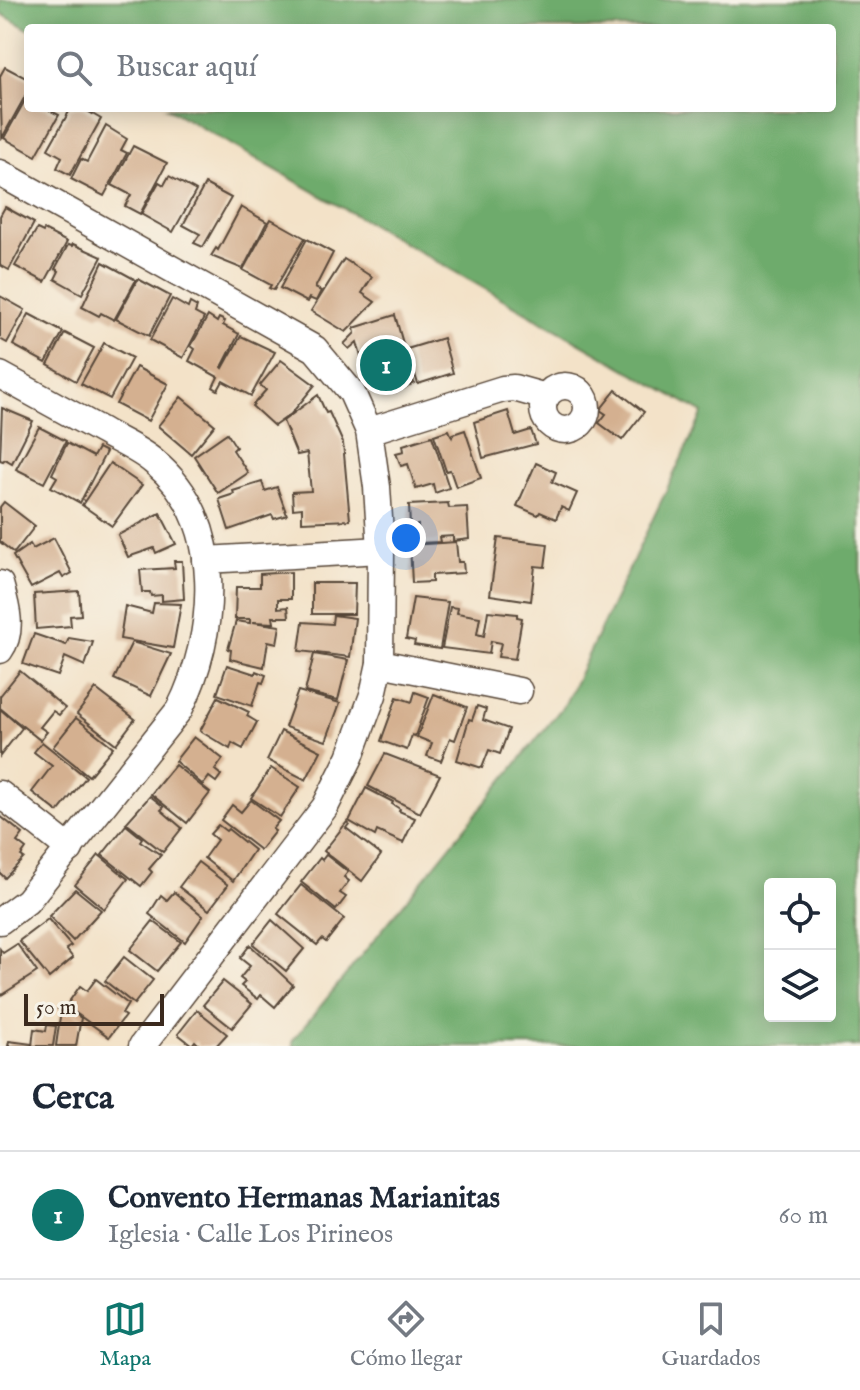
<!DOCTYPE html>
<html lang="es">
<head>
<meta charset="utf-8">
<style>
	body { margin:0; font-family:"IM FELL English",serif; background:#f6f6f7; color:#1f2937 }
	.controls { position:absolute; right:24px; bottom:24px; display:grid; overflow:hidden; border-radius:8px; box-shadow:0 4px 20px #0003 }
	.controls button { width:72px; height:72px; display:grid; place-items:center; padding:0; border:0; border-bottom:2px solid #e0e1e3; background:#fff; color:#1f2937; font:40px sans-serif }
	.scale { position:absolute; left:24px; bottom:20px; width:140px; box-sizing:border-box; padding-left:8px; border:4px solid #3b2a1e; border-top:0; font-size:22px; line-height:28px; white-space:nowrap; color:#3b2a1e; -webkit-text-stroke:6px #f7f3e8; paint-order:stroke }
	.you { position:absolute; left:406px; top:538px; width:28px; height:28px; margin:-20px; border:6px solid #fff; border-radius:50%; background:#1a73e8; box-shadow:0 0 0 12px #1a73e833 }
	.badge { display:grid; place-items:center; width:52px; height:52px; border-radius:50%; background:#0f766e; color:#fff; font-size:26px; font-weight:700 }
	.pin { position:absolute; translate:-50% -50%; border:4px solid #fff; box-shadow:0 2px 8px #0006 }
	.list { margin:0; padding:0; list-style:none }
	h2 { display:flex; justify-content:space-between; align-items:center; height:104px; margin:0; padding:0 32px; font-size:34px }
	h2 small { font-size:26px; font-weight:400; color:#747a83 }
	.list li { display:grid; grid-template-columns:52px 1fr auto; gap:24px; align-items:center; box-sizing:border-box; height:128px; padding:0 32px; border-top:2px solid #e0e1e3 }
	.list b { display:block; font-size:30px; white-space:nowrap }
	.list p { margin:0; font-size:26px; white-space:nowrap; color:#747a83 }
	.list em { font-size:26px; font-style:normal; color:#747a83 }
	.icon { flex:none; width:44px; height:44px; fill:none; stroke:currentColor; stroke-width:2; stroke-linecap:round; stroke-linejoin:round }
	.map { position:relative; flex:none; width:860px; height:1046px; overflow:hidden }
	.search { position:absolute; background:#fff; box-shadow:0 4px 20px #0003; left:24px; right:24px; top:24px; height:88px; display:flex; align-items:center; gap:20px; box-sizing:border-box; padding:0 28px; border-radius:8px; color:#747a83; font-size:30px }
	.sheet { height:232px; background:#fff }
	nav { display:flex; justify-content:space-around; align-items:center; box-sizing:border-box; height:112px; border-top:2px solid #e0e1e3; background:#fff; font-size:22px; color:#747a83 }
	nav a { display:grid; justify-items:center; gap:4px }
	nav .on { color:#0f766e }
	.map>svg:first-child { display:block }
	.forest { fill:#6eab6c; stroke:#546a45; stroke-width:2; fill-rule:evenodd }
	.building { fill:#d4b090 }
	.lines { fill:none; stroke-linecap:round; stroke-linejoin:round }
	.minor-casing { stroke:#574638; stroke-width:29 }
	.minor { stroke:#fff; stroke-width:26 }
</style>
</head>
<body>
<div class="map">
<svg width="860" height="1046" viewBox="0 0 860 1046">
	<rect width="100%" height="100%" fill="#f7f3e8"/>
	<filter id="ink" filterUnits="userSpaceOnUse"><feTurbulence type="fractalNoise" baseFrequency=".0125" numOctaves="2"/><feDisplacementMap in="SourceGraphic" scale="16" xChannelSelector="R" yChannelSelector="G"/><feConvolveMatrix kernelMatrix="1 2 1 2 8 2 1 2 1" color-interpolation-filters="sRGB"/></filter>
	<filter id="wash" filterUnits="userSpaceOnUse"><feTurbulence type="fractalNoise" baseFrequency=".006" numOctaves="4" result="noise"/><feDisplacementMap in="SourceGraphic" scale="32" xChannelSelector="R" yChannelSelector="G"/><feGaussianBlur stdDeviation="1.8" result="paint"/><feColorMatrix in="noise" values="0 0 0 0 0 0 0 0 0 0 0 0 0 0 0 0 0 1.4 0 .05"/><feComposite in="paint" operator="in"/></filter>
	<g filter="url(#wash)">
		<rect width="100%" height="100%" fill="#f3e2c8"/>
		<path class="forest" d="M 0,0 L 860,0 L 860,1046 L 293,1046 L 293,1040 L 565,704 L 703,413 L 167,108 L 832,108 L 832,28 L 28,29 L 0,13 ZM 770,884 L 830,884 L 830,1016 L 770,1016 Z"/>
		<g id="blocks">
			<g class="building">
				<path d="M 5,67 L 28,79 L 28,91 L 2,138 L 0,76 Z"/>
				<path d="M 28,95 L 28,108 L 45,108 L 59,115 L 36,156 L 4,138 Z"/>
				<path d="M 66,108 L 82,108 L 101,119 L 70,175 L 57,168 L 62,157 L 48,149 L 70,110 Z"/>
				<path d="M 106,126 L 127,139 L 121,150 L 127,153 L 104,196 L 71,179 L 81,159 L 87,162 Z"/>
				<path d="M 133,146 L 167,163 L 140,214 L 125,206 L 131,195 L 112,185 Z"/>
				<path d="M 169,176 L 196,191 L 173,232 L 141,214 L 159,182 L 164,185 Z"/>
				<path d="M 205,184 L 231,198 L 203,247 L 194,243 L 200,234 L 183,225 Z"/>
				<path d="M 5,207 L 34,223 L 9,270 L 0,265 L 0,216 Z"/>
				<path d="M 241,207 L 267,222 L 243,269 L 211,256 L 216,248 L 218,250 Z"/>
				<path d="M 271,219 L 305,238 L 274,290 L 269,288 L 271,285 L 243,270 Z"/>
				<path d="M 37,229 L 43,232 L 44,230 L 67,242 L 45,282 L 15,266 Z"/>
				<path d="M 307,239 L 333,253 L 315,288 L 321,291 L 316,301 L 309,298 L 307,302 L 280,288 Z"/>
				<path d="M 73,244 L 102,257 L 82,294 L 55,279 L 59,271 L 55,269 L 68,245 L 72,246 Z"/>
				<path d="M 344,259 L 372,277 L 362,293 L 375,302 L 346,332 L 311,311 Z"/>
				<path d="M 103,262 L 136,280 L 114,320 L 101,313 L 99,316 L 82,307 Z"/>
				<path d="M 138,279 L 170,296 L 149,336 L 116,319 Z"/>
				<path d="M 0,296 L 25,310 L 7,343 L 0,339 Z"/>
				<path d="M 172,299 L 188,308 L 190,303 L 197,307 L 195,313 L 204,318 L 183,358 L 150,340 Z"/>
				<path d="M 29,314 L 63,332 L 46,363 L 13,345 Z"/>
				<path d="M 395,315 L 414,383 L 397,392 L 394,380 L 370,387 L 357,342 L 349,349 L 344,344 L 355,333 L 354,328 Z"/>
				<path d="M 208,316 L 217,322 L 219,318 L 225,321 L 223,325 L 239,334 L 222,367 L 223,368 L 241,336 L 275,352 L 251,396 L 223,381 L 218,390 L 213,387 L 218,377 L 189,361 L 195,349 L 191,346 Z"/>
				<path d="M 65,333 L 94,348 L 76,381 L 48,365 Z"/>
				<path d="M 443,338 L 453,373 L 418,384 L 407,349 Z"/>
				<path d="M 104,343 L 132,358 L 110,399 L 81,384 Z"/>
				<path d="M 281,360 L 315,385 L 291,414 L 274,426 L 252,406 L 266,390 L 260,385 Z"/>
				<path d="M 136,367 L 168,384 L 148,421 L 116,404 Z"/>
				<path d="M 616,390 L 644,412 L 622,440 L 599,423 L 606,414 L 600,410 Z"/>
				<path d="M 318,395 L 326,413 L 329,412 L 343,443 L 350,520 L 302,522 L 302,508 L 293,509 L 292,492 L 311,491 L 307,453 L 297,455 L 283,421 Z"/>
				<path d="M 181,397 L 215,425 L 191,454 L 158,426 Z"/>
				<path d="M 2,408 L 33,421 L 12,463 L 5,459 L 3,461 L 0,460 Z"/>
				<path d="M 508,411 L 515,435 L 531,430 L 536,444 L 483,458 L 474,422 Z"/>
				<path d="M 39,427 L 66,441 L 44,483 L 16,469 Z"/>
				<path d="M 449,430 L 452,437 L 453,434 L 465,430 L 481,478 L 456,487 L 450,470 L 446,471 L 434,435 Z"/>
				<path d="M 227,433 L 236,447 L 233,450 L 248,473 L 218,493 L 194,456 Z"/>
				<path d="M 432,436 L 449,488 L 435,493 L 433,484 L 416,489 L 408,464 L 401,466 L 396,453 L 404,451 L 403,445 Z"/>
				<path d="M 67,443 L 93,457 L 98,448 L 106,452 L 80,503 L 51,487 L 57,477 L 52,474 Z"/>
				<path d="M 110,463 L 142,485 L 112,526 L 82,505 Z"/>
				<path d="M 536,463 L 556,472 L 552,482 L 577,493 L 569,511 L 561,507 L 556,519 L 540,512 L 538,515 L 517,506 Z"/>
				<path d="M 262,482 L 265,491 L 277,487 L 287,515 L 274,519 L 272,515 L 229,530 L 219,499 L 234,494 L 233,491 Z"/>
				<path d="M 4,502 L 35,526 L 14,553 L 0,542 L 0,507 Z"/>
				<path d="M 448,503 L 449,508 L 467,507 L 469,539 L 453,541 L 453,536 L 439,537 L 440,542 L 419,543 L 418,525 L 410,526 L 409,505 Z"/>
				<path d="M 160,513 L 176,544 L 156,553 L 154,548 L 128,557 L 118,535 Z"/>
				<path d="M 54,538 L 72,573 L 63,578 L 60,573 L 31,588 L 13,556 L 30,544 L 33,549 Z"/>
				<path d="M 498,538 L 548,544 L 545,567 L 535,566 L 531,601 L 490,595 Z"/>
				<path d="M 456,542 L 458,562 L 463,562 L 464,573 L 432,575 L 432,582 L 412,583 L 410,545 Z"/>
				<path d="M 174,561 L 182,561 L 184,599 L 162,601 L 162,595 L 151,596 L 150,592 L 142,592 L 140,570 L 175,568 Z"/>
				<path d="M 291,572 L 291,599 L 278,599 L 278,608 L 288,607 L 289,617 L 273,617 L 274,623 L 253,622 L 280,626 L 277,643 L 268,641 L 264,667 L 230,659 L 231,650 L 228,649 L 236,621 L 250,623 L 250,619 L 235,619 L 236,587 L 260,587 L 260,574 Z"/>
				<path d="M 312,583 L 355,583 L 354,614 L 312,614 Z"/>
				<path d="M 79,591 L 81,615 L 70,616 L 71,626 L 36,629 L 34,594 Z"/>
				<path d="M 413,598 L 448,602 L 440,649 L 414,645 L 415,641 L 406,639 Z"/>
				<path d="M 154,603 L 181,604 L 173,648 L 120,639 L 125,606 L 152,613 Z"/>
				<path d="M 450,607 L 458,608 L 457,613 L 480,617 L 477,634 L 484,636 L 488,611 L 517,614 L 517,617 L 522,618 L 515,659 L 498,657 L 501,643 L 491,641 L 489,654 L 442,648 Z"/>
				<path d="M 333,615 L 355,618 L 350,657 L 299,651 L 303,622 L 332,624 Z"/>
				<path d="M 34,634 L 66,645 L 69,638 L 93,642 L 85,666 L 65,657 L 58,676 L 23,664 Z"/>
				<path d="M 132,642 L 171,654 L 151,696 L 114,679 Z"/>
				<path d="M 314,654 L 348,660 L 338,700 L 305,692 Z"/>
				<path d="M 227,665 L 255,674 L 256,671 L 266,675 L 263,683 L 260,682 L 252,706 L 217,694 Z"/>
				<path d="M 20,671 L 65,708 L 59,715 L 53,711 L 40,727 L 47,732 L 40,740 L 0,708 L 0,696 Z"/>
				<path d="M 96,689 L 135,719 L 116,744 L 77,714 Z"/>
				<path d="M 298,691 L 340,703 L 326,741 L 285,727 Z"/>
				<path d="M 415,692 L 429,697 L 415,736 L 412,735 L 407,750 L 381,741 L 397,697 L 412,702 Z"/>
				<path d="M 434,694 L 467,707 L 455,740 L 450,738 L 441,761 L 427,756 L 432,743 L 417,737 Z"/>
				<path d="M 218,697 L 249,712 L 247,716 L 257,722 L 243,749 L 232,743 L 230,749 L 200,731 Z"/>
				<path d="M 477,706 L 486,709 L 483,720 L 509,729 L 500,754 L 489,750 L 482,768 L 457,760 L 469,719 L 472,720 Z"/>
				<path d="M 0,709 L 22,728 L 0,756 Z"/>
				<path d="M 76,718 L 113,747 L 89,776 L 53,747 Z"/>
				<path d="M 281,731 L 321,751 L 306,780 L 267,760 Z"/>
				<path d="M 194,737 L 223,759 L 215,770 L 221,775 L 216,782 L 209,777 L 203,785 L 175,761 Z"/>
				<path d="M 42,742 L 86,777 L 58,812 L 32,792 L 52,766 L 34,752 Z"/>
				<path d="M 385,754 L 440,775 L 420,813 L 368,786 Z"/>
				<path d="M 175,765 L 210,793 L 187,823 L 151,794 Z"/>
				<path d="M 271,768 L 300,787 L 280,817 L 251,798 Z"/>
				<path d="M 366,788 L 393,802 L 392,804 L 400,809 L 399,811 L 415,818 L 403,843 L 377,831 L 375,836 L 349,821 Z"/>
				<path d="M 150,796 L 164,807 L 161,810 L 182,828 L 163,852 L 126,823 Z"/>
				<path d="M 251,800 L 279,821 L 272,829 L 275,831 L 260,850 L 221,820 L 232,805 L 241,812 Z"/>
				<path d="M 0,816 L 23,834 L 17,842 L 26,849 L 21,856 L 24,858 L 5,878 L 0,873 Z"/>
				<path d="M 347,822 L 349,824 L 346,828 L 381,855 L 362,881 L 324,851 Z"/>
				<path d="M 126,825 L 142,838 L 140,841 L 161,855 L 149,869 L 152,872 L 141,886 L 102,855 Z"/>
				<path d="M 218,825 L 226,831 L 228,829 L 254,850 L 233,881 L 204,858 L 217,840 L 210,834 Z"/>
				<path d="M 99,855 L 128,879 L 104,909 L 75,885 Z"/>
				<path d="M 326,855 L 348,872 L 344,877 L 349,881 L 340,893 L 346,897 L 336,910 L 301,882 L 320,858 L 322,860 Z"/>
				<path d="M 198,862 L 228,885 L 209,910 L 179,887 Z"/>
				<path d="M 301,885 L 344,919 L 326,942 L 322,939 L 317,945 L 278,914 Z"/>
				<path d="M 75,889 L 101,910 L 73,941 L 49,916 Z"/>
				<path d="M 174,892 L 203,916 L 185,942 L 149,914 L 161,895 L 167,900 Z"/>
				<path d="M 48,919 L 71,946 L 66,949 L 73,958 L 49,978 L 19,941 Z"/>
				<path d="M 272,920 L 304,949 L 286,971 L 253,944 Z"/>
				<path d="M 153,921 L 181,942 L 157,971 L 130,950 Z"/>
				<path d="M 17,944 L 37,972 L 0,996 L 0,949 L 3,953 Z"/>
				<path d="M 250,945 L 293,985 L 275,1007 L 261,995 L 258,999 L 241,986 L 245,982 L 240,978 L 250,966 L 240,958 Z"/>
				<path d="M 124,957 L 153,980 L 134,1004 L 105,981 Z"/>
				<path d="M 96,979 L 128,1004 L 122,1014 L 125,1016 L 109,1037 L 66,1006 L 80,986 L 87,991 Z"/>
				<path d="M 223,981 L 252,1004 L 232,1028 L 203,1005 Z"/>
				<path d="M 61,1004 L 81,1018 L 76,1046 L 56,1046 L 61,1010 L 58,1009 Z"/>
				<path d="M 197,1010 L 227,1034 L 216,1046 L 200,1046 L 195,1041 L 192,1045 L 178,1034 Z"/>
				<path d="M 47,1025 L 56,1026 L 53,1046 L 32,1046 L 34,1029 L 46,1031 Z"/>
				<path d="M 9,1041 L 32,1044 L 31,1046 L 8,1046 Z"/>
			</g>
		</g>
	</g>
	<g filter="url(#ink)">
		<use href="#blocks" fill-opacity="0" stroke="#574638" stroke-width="2"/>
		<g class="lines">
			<defs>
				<g id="minor">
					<path d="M 0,173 L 315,349 L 352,393 L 369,431 L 377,487 L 381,550 L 380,663 L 373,695 L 350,757 L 325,807 L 142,1046"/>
					<path d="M 0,375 C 34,394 68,412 102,431 C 119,441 139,449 154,462 C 227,521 217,635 179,710 L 27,901 L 0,921"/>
					<circle cx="565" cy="408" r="22"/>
					<path d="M 369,431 L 503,389 L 514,388 L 546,397"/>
					<path d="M 206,560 L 381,550"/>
					<path d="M 0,584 C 6,605 14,631 0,650"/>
					<path d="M 380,663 L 519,691"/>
					<path d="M 0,794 L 70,849"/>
				</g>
			</defs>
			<use href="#minor" class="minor-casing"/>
			<use href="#minor" class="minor"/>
		</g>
	</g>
</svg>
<div class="controls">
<button><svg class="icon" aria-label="locate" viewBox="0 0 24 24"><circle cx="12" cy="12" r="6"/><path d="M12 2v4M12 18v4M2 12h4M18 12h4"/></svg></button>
<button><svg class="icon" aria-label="layers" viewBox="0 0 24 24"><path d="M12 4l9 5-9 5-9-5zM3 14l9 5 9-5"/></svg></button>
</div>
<div class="scale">50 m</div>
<div class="you"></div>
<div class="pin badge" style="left:386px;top:365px">1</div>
<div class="search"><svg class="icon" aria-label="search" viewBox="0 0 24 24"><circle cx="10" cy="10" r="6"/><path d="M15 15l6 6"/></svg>Buscar aquí</div>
</div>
<section class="sheet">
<h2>Cerca<small></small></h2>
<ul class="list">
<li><span class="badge">1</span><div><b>Convento Hermanas Marianitas</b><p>Iglesia · Calle Los Pirineos</p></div><em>60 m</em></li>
</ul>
</section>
<nav>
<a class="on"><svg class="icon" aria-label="map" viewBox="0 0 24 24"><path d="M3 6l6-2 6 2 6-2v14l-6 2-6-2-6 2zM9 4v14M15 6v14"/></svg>Mapa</a>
<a><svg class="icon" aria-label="directions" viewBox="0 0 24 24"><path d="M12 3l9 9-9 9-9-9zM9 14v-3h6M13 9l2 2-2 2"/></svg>Cómo llegar</a>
<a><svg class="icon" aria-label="saved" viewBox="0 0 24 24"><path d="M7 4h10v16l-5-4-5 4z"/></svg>Guardados</a>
</nav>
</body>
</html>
